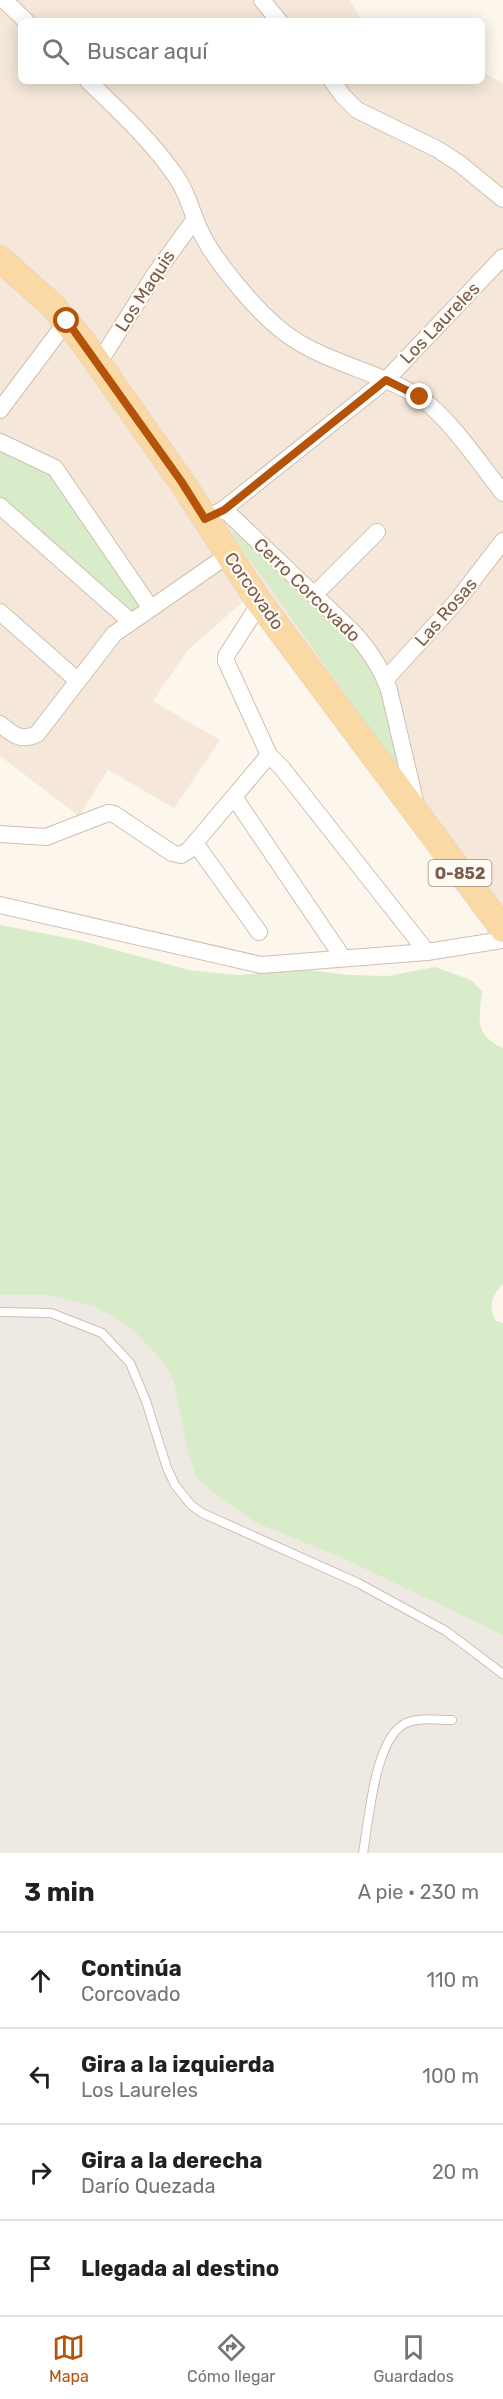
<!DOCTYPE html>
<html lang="es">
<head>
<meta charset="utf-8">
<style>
	body { margin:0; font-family:Rubik,sans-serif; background:#f6f6f6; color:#202124 }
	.stop { position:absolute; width:18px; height:18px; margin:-14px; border:4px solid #b45309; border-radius:50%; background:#fff }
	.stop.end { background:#b45309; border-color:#fff; box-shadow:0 2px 6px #0008 }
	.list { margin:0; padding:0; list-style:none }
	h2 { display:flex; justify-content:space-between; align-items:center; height:78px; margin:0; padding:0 24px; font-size:26px }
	h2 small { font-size:20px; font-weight:400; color:#757577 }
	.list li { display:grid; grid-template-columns:39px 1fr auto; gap:18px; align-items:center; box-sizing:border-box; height:96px; padding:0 24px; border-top:2px solid #e0e0e0 }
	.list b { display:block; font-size:22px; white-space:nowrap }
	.list p { margin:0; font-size:20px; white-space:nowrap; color:#757577 }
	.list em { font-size:20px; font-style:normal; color:#757577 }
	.icon { flex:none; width:33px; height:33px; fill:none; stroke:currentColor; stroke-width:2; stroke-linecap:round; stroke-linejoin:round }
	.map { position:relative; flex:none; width:503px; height:1853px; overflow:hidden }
	.search { position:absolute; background:#fff; box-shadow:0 3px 15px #0003; left:18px; right:18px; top:18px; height:66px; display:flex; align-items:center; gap:15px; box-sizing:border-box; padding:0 21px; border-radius:9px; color:#757577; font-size:22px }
	.sheet { height:462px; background:#fff }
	nav { display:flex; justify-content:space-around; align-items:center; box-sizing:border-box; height:84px; border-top:2px solid #e0e0e0; background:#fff; font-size:16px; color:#757577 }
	nav a { display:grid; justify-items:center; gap:3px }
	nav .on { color:#b45309 }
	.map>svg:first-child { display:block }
	.residential { fill:#f5e8da }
	.industrial { fill:#efe9e4 }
	.green { fill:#d8ecc9 }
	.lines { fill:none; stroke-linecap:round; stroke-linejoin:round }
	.lane-casing { stroke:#d1beb0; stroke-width:10 }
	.street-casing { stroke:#d1beb0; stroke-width:18 }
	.primary-casing { stroke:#dad1cd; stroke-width:27 }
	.lane { stroke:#fff; stroke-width:8 }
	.street { stroke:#fff; stroke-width:16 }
	.primary { stroke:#fbd9a5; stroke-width:26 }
	.route { stroke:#b45309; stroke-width:8 }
	.labels { text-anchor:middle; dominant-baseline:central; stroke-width:4.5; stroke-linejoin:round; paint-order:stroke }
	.shield { fill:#fffaf3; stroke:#a28b7f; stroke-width:1.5 }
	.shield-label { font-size:16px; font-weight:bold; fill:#7a5c4d }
	.street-label { font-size:18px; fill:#7a5c4d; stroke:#fffaf3 }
</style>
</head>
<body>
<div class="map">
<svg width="503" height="1853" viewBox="0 0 503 1853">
	<rect width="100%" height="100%" fill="#fdf6ec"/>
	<path class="residential" d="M 0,0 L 350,0 L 362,21 L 21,21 L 21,81 L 482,81 L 482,71 L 503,84 L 503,925 L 255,591 L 187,651 L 153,701 L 220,740 L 174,808 L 108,770 L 79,816 L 0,756 Z"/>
	<path class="industrial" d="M 0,1295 L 48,1295 L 96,1307 L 132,1329 L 162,1361 L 174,1382 L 186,1445 L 197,1479 L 219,1497 L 256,1523 L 342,1558 L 503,1635 L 503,1853 L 0,1853 Z"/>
	<g class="green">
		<path d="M 0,451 L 57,475 L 142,605 L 134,611 L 128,611 L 0,498 Z"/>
		<path d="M 230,532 L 235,532 L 345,632 L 381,681 L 402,774 Z"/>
		<path d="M 0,925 L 83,941 L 189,970 L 237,975 L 307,970 L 349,975 L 388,976 L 435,967 L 471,980 L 482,991 C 479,1019 474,1035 503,1048 L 503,1284 C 491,1297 488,1306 496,1321 L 503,1323 L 503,1635 L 342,1558 L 256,1523 L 219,1497 L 197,1479 L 186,1445 L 174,1382 L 162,1361 L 132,1329 L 96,1307 L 48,1295 L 0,1295 Z"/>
	</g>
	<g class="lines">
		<defs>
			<g id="lane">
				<path d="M 0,1312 L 51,1313 L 102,1333 L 130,1363 L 146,1401 L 167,1468 L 175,1485 L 191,1505 L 202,1513 L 358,1583 L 446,1631 L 503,1674"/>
				<path d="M 363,1853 C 369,1821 374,1738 406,1723 C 419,1717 438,1720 452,1720"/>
			</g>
			<g id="street">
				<path d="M 4,0 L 26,21"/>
				<path d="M 262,0 L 279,21"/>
				<path d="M 88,81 C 119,111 153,142 177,178 C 190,197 193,220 205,240 C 218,264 253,306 274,324 C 315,362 373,368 419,397 C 448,416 481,465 503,493"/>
				<path d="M 332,81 L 343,96 L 357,110 L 437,149 L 460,164 L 503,199"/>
				<path d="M 98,364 L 155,274 L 195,219"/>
				<path d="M 0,410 L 67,321"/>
				<path d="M 0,442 L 55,468 L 150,607"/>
				<path d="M 0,506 L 130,621"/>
				<path d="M 224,509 L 351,630 C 368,648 381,667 389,690 L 416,805"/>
				<path d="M 205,519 L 224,509 L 386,380 L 503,257"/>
				<path d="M 314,595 L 377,532"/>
				<path d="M 260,603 L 226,656 L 226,661 L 269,755 L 282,768 L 427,952"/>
				<path d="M 0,612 L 77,680"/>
				<path d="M 385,680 L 456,602 L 503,541"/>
				<path d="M 0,724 C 12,734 21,742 37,734 L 114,634 L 228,555"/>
				<path d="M 234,797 L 343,958"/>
				<path d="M 0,834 L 46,837 L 108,813 L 114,814 L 172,853 L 181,855 L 189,850 L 269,755"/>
				<path d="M 195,843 L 259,932"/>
				<path d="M 0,905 L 261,965 L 427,952 L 503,940"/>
			</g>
			<path id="primary" d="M 0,259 L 52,305 L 83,342 L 181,481 L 260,603 L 503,929"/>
		</defs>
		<use href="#lane" class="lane-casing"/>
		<use href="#street" class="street-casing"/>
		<use href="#primary" class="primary-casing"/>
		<use href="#lane" class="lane"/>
		<use href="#street" class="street"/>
		<use href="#primary" class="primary"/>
	</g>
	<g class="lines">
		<path class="route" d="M 67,321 L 181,481 L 205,519 L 224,510 L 386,380 L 420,397"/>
	</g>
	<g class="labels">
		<rect class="shield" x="428.5" y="860" width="63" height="26" rx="4.5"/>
		<g class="shield-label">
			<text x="460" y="873">O-852</text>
		</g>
		<g class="street-label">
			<text transform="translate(145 291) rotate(-57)">Los Maquis</text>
			<text transform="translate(440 323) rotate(-46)">Los Laureles</text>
			<text transform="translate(307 590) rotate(44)">Cerro Corcovado</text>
			<text transform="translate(254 591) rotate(55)">Corcovado</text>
			<text transform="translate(446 612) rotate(-49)">Las Rosas</text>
		</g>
	</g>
</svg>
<div class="stop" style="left:67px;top:321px"></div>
<div class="stop end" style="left:420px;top:397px"></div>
<div class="search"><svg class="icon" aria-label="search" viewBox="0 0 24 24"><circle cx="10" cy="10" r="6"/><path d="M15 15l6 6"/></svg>Buscar aquí</div>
</div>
<section class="sheet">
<h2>3 min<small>A pie · 230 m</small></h2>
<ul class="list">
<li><svg class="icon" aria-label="ahead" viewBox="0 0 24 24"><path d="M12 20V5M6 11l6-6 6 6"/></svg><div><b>Continúa</b><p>Corcovado</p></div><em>110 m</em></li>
<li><svg class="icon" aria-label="left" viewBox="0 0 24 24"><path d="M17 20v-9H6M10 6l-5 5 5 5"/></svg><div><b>Gira a la izquierda</b><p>Los Laureles</p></div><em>100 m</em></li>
<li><svg class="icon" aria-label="right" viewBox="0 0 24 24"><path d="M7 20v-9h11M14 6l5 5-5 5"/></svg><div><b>Gira a la derecha</b><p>Darío Quezada</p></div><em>20 m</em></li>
<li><svg class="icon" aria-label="arrive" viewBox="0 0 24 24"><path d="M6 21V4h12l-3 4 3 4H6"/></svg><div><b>Llegada al destino</b></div></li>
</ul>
</section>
<nav>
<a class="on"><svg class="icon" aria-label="map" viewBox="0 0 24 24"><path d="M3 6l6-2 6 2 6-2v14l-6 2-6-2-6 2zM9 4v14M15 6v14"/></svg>Mapa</a>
<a><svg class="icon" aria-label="directions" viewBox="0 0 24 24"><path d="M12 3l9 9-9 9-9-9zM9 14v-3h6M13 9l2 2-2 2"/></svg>Cómo llegar</a>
<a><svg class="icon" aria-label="saved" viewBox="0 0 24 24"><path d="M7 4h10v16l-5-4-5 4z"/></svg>Guardados</a>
</nav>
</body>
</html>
